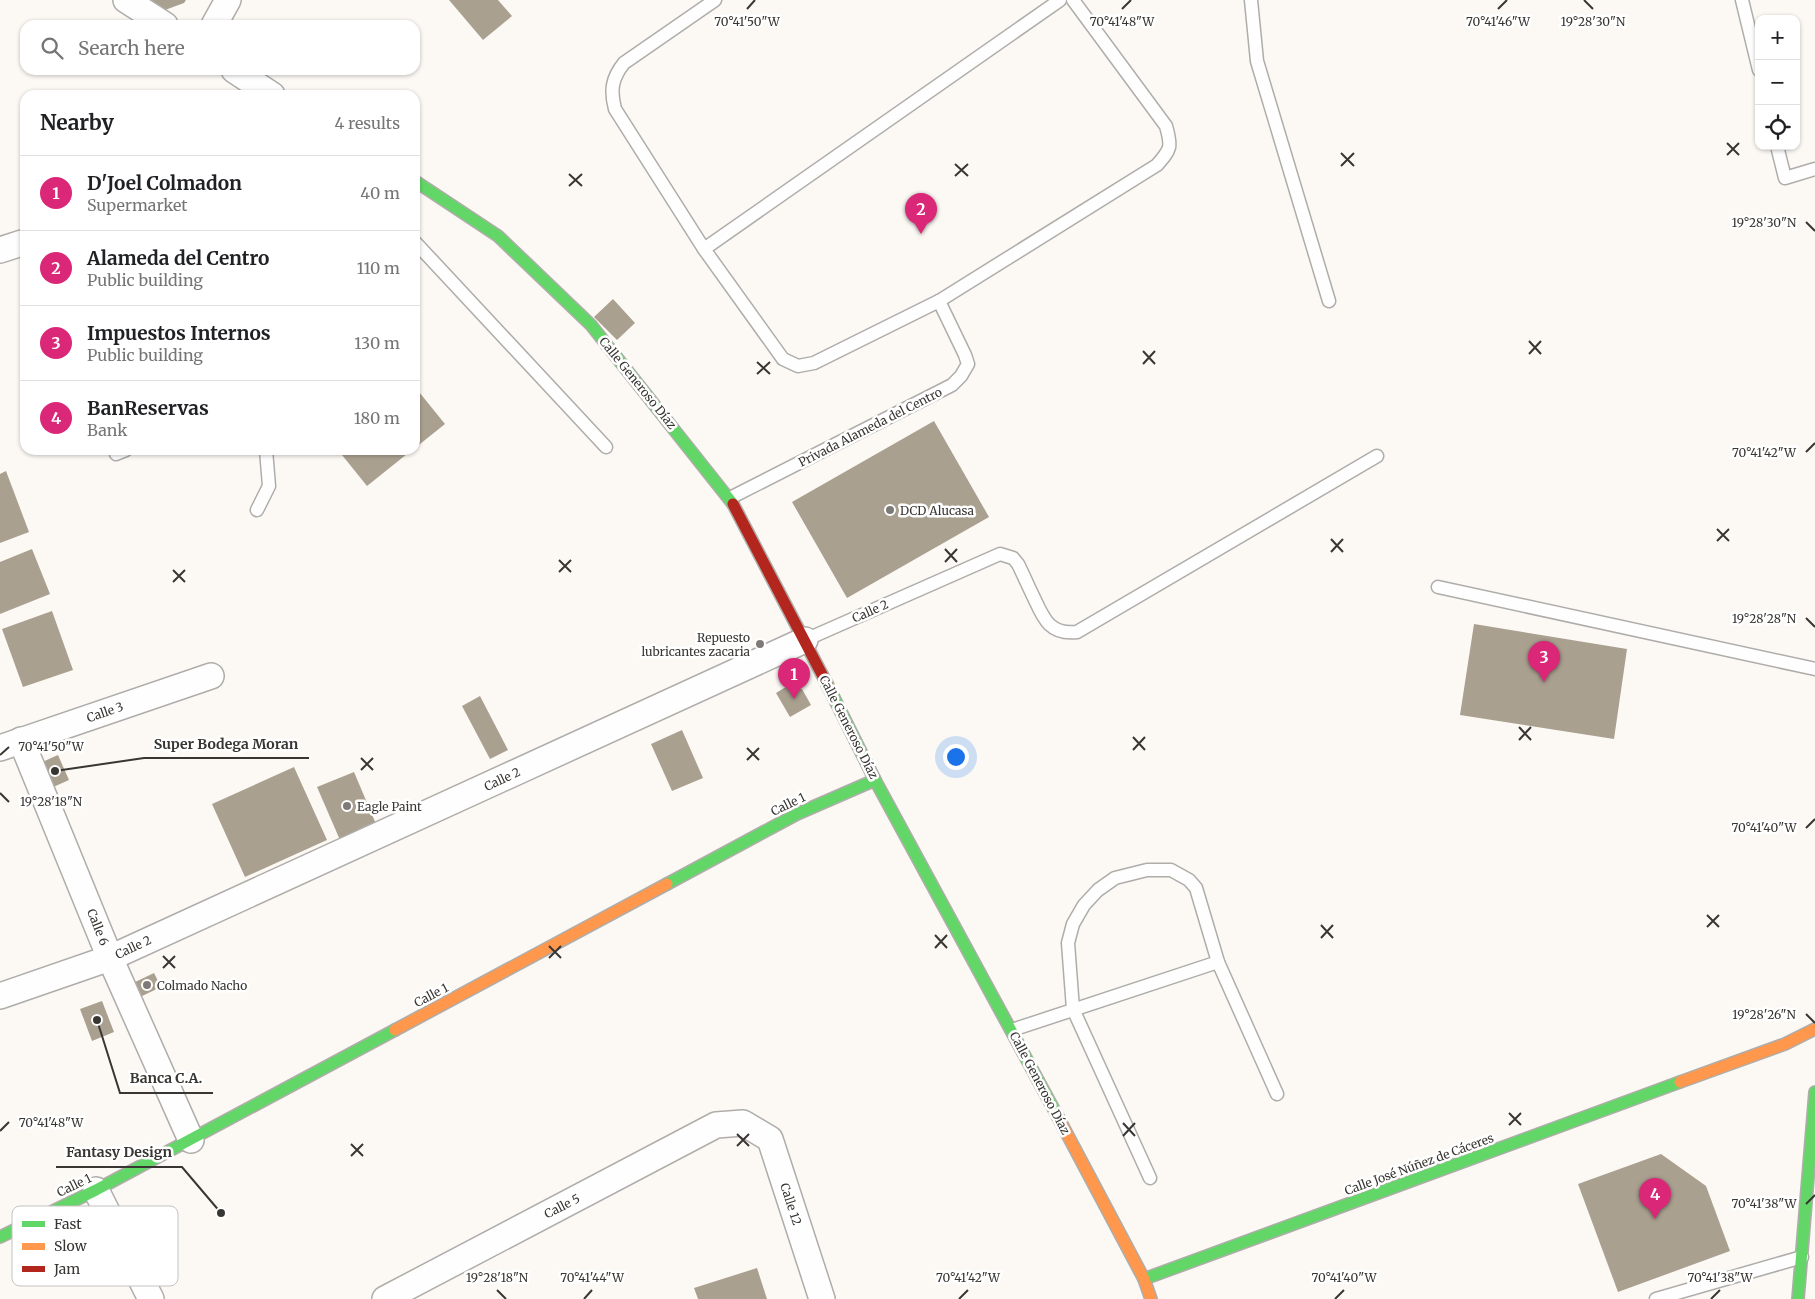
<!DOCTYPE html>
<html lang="en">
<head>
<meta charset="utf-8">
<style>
	body { margin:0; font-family:Merriweather,serif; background:#f2f2f2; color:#202124 }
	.controls { position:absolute; right:15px; top:15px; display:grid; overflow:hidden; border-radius:10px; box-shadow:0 1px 4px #0004 }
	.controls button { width:45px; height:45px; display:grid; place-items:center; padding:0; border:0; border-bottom:1px solid #e0e0e0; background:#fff; color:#202124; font:25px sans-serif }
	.you { position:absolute; left:955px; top:756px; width:18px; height:18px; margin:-12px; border:4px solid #fff; border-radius:50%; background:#1a73e8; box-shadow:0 0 0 8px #1a73e833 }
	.badge { display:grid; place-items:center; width:32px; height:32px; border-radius:50%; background:#db2777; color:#fff; font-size:16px; font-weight:700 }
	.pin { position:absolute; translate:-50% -41px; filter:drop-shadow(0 1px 2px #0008) }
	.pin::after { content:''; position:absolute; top:26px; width:18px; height:15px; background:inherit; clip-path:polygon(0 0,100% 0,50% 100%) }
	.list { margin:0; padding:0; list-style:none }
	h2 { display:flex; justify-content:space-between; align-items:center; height:65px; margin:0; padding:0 20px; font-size:21px }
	h2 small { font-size:16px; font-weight:400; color:#757577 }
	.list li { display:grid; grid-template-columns:32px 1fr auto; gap:15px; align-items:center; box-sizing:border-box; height:75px; padding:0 20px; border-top:1px solid #e0e0e0 }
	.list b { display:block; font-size:19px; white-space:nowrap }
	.list p { margin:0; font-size:16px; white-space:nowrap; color:#757577 }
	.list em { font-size:16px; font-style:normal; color:#757577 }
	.icon { flex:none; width:28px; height:28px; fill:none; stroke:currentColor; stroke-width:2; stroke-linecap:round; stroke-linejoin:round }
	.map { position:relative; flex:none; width:1815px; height:1299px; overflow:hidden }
	.search { position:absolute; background:#fff; box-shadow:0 1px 4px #0004; left:20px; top:20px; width:400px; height:55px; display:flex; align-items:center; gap:12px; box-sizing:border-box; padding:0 18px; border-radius:15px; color:#757577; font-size:19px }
	.panel { position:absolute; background:#fff; box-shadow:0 1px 4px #0004; left:20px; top:90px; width:400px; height:365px; border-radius:15px }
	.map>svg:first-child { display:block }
	.building { fill:#aaa090 }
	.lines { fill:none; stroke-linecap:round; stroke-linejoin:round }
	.lane-casing { stroke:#afadaa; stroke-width:15 }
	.street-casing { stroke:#afadaa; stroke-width:28 }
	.fast-casing { stroke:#afadaa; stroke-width:14 }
	.slow-casing { stroke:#afadaa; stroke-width:14 }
	.jam-casing { stroke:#afadaa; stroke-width:14 }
	.lane { stroke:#fffefe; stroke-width:12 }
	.street { stroke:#fffefe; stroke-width:25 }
	.fast { stroke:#63d668; stroke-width:11 }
	.slow { stroke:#ff974d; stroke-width:11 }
	.jam { stroke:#b3261e; stroke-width:11 }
	.ticks { fill:none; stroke:#383633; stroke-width:2 }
	.poi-dot { fill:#7d7a77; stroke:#fff; stroke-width:2 }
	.labels { text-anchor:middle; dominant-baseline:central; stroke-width:5; stroke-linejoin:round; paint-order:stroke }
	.street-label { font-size:12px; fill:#383633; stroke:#fff }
	.poi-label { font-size:12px; fill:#383633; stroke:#fff; text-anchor:start }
	.key { fill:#fff; stroke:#c3c3c2; stroke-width:1 }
	.key-label { font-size:14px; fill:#383633 }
	.ticks-label { font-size:12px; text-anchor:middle; fill:#383633; stroke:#fff; stroke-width:5; stroke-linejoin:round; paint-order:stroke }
	.leader { fill:none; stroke:#383633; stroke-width:2 }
	.callout-dot { fill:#383633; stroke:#fff; stroke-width:2 }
	.callout-label { font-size:14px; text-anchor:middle; font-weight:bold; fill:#383633; stroke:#fff; stroke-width:5; stroke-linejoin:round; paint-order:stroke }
</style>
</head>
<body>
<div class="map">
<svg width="1815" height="1299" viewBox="0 0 1815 1299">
	<rect width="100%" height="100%" fill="#fcf9f5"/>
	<g class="building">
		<path d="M 148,0 L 186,0 L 184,3 L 165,10 Z"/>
		<path d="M 449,0 L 498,0 L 512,16 L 483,40 Z"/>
		<path d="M 613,299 L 635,323 L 617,340 L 594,317 Z"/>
		<path d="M 415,387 L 445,424 L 415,448 Z"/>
		<path d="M 934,421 L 989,517 L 847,598 L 792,502 Z"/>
		<path d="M 338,450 L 412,450 L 367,486 Z"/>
		<path d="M 6,471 L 29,532 L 0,543 L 0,474 Z"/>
		<path d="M 32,549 L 50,594 L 0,614 L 0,562 Z"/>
		<path d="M 52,611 L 73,670 L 23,687 L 2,629 Z"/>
		<path d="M 1474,624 L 1627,649 L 1614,739 L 1460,715 Z"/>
		<path d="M 789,685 L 802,689 L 811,705 L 790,717 L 776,693 Z"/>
		<path d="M 480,696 L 508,750 L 490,759 L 462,706 Z"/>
		<path d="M 682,730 L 703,778 L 672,791 L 651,744 Z"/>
		<path d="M 58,755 L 69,780 L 51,788 L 40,763 Z"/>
		<path d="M 294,767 L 327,840 L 245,877 L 212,804 Z"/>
		<path d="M 354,772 L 376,824 L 340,840 L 317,787 Z"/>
		<path d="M 154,973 L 161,987 L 140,997 L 133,983 Z"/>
		<path d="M 102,1001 L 114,1032 L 92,1041 L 80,1009 Z"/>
		<path d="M 1661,1154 L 1706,1186 L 1730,1251 L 1618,1292 L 1578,1184 Z"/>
		<path d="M 757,1268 L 767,1299 L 698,1299 L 694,1288 Z"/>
	</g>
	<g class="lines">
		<defs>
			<g id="lane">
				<path d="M 715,0 L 624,63 C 612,78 610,90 615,109 L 704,249 L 783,359 L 798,366 L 814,363 L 939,301 L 1157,165 C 1171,149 1172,147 1166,126 L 1073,0"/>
				<path d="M 1251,0 L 1257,61 L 1329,301"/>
				<path d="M 1742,0 L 1759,70"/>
				<path d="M 1777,146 L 1785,178 L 1815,169"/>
				<path d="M 415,242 L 606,447"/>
				<path d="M 704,249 L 1060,0"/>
				<path d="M 116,454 L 126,450"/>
				<path d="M 730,498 L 952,385 L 961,376 L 968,364 L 965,355 L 939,301"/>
				<path d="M 257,510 L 269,486 L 266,450"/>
				<path d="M 1438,587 L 1815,669"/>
				<path d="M 805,640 L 1000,554 L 1013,558 L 1018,564 C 1024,576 1029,588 1035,600 C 1044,620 1051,635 1077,632 L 1377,456"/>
				<path d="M 1012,1030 L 1218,962"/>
				<path d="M 1150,1178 L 1073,1009 L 1068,943 L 1073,924 L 1084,905 L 1098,890 L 1115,878 L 1147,870 L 1171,870 L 1189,880 L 1196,888 L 1218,962 L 1277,1094"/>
				<path d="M 1656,1299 L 1802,1257"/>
			</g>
			<g id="street">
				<path d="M 126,0 L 165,25"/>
				<path d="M 214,25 L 228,0"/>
				<path d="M 234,70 L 272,95"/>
				<path d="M 0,250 L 25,242"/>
				<path d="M 21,740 L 110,958 L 191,1140"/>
				<path d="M 0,748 L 211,676"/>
				<path d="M 0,996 L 110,958 L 805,640"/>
				<path d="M 96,1190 L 151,1299"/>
				<path d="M 385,1299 L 716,1125 L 743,1123 L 770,1139 L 822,1299"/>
			</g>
			<g id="fast">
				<path d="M 415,181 L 498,236 L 591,325 L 733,504"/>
				<path d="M 827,684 L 875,780 L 1058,1117"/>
				<path d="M 667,884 L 797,814 L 875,780"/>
				<path d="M 0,1237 L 96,1190 L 395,1030"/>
				<path d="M 1144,1279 L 1680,1082"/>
				<path d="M 1798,1299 L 1815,1092"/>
			</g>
			<g id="slow">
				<path d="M 395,1030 L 667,884"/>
				<path d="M 1680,1082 L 1785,1044 L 1815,1029"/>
				<path d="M 1058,1117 L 1144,1279 L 1151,1299"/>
			</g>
			<path id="jam" d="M 733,504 L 827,684"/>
		</defs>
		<use href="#lane" class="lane-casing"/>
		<use href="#street" class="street-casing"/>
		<use href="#fast" class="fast-casing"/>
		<use href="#slow" class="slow-casing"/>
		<use href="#jam" class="jam-casing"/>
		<use href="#lane" class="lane"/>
		<use href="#street" class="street"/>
		<use href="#fast" class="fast"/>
		<use href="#slow" class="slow"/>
		<use href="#jam" class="jam"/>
	</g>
	<path class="ticks" d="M 1584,0 L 1593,9M 747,9 L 755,0M 1122,9 L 1131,0M 1498,9 L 1507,0M 1727,143 L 1739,155M 1341,153 L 1354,166M 1727,155 L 1739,143M 955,164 L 968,176M 1341,166 L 1354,153M 569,174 L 582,186M 955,176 L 968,164M 569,186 L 582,174M 1806,222 L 1815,231M 1529,341 L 1541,354M 1143,351 L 1155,364M 1529,354 L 1541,341M 757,362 L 770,374M 1143,364 L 1155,351M 757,374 L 770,362M 1806,452 L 1815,443M 1717,529 L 1729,541M 1331,539 L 1343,552M 1717,541 L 1729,529M 945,549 L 957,562M 1331,552 L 1343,539M 559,560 L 571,572M 945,562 L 957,549M 173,570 L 185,582M 559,572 L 571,560M 173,582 L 185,570M 1806,618 L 1815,627M 1519,727 L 1531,740M 1133,737 L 1145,750M 1519,740 L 1531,727M 747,748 L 759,760M 1133,750 L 1145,737M 0,755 L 9,747M 361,758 L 373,770M 747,760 L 759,748M 361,770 L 373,758M 0,793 L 9,802M 1806,828 L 1815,819M 1707,915 L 1719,927M 1321,925 L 1333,938M 1707,927 L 1719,915M 935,935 L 947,948M 1321,938 L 1333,925M 549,946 L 561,958M 935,948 L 947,935M 163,956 L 175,968M 549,958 L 561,946M 163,968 L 175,956M 1806,1014 L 1815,1023M 1509,1113 L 1521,1125M 1123,1123 L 1135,1136M 1509,1125 L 1521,1113M 0,1131 L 9,1122M 737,1134 L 749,1146M 1123,1136 L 1135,1123M 351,1144 L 363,1156M 737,1146 L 749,1134M 351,1156 L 363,1144M 1806,1204 L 1815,1195M 497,1290 L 506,1299M 584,1299 L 592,1290M 959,1299 L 968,1290M 1335,1299 L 1344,1290M 1711,1299 L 1720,1290"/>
	<g class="poi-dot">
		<circle cx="890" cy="510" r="5"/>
		<circle cx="760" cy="644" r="5"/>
		<circle cx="347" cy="806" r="5"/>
		<circle cx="147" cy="985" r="5"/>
	</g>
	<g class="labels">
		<g class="street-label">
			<text transform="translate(638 383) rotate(51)">Calle Generoso Díaz</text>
			<text transform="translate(870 427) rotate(-27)">Privada Alameda del Centro</text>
			<text transform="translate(870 611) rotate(-24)">Calle 2</text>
			<text transform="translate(105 712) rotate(-19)">Calle 3</text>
			<text transform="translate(849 727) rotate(63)">Calle Generoso Díaz</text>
			<text transform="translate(502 779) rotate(-25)">Calle 2</text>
			<text transform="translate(788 804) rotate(-26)">Calle 1</text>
			<text transform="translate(98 927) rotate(68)">Calle 6</text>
			<text transform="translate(133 947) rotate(-25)">Calle 2</text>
			<text transform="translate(431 995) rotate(-28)">Calle 1</text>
			<text transform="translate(1040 1083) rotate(62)">Calle Generoso Díaz</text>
			<text transform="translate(1419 1164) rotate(-20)">Calle José Núñez de Cáceres</text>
			<text transform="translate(74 1185) rotate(-26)">Calle 1</text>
			<text transform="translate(791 1204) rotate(72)">Calle 12</text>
			<text transform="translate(562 1206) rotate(-27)">Calle 5</text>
		</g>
		<g class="poi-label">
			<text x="900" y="510">DCD Alucasa</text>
			<text x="750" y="637" text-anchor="end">Repuesto<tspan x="750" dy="14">lubricantes zacaria</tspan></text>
			<text x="357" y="806">Eagle Paint</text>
			<text x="157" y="985">Colmado Nacho</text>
		</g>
	</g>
	<rect x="12" y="1206" width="166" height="80" rx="8" class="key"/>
	<rect x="22" y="1221" width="23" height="6" fill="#63d668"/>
	<rect x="22" y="1243" width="23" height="7" fill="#ff974d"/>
	<rect x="22" y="1266" width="23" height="6" fill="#b3261e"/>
	<g class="key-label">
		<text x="54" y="1229">Fast</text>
		<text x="54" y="1251">Slow</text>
		<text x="54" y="1274">Jam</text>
	</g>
	<g class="ticks-label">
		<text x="747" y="26">70°41'50"W</text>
		<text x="1122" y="26">70°41'48"W</text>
		<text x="1498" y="26">70°41'46"W</text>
		<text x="1593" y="26">19°28'30"N</text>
		<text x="1764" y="227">19°28'30"N</text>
		<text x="1764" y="457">70°41'42"W</text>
		<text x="1764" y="623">19°28'28"N</text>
		<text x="51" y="751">70°41'50"W</text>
		<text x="51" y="806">19°28'18"N</text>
		<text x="1764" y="832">70°41'40"W</text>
		<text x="1764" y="1019">19°28'26"N</text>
		<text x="51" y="1127">70°41'48"W</text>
		<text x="1764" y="1208">70°41'38"W</text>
		<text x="497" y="1282">19°28'18"N</text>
		<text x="592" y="1282">70°41'44"W</text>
		<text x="968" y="1282">70°41'42"W</text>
		<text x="1344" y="1282">70°41'40"W</text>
		<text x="1720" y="1282">70°41'38"W</text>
	</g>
	<path class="leader" d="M55 771L144 758H309M97 1020L120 1093H213M221 1213L182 1167H56"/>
	<g class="callout-dot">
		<circle cx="55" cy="771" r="5"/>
		<circle cx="97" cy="1020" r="5"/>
		<circle cx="221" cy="1213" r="5"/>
	</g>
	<g class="callout-label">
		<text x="226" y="749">Super Bodega Moran</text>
		<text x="166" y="1083">Banca C.A.</text>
		<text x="119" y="1157">Fantasy Design</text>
	</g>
</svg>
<div class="controls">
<button>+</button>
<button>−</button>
<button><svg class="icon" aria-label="locate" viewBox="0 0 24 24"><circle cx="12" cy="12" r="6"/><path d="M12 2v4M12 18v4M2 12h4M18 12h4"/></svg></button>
</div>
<div class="you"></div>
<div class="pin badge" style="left:794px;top:699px">1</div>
<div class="pin badge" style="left:921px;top:234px">2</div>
<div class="pin badge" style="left:1544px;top:682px">3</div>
<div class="pin badge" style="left:1655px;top:1219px">4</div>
<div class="search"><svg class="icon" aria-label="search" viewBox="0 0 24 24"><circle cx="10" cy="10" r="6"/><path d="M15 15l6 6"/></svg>Search here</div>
<section class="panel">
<h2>Nearby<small>4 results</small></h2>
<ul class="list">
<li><span class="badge">1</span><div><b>D'Joel Colmadon</b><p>Supermarket</p></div><em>40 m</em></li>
<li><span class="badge">2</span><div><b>Alameda del Centro</b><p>Public building</p></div><em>110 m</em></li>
<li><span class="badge">3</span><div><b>Impuestos Internos</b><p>Public building</p></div><em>130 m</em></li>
<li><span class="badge">4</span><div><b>BanReservas</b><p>Bank</p></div><em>180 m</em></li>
</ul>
</section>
</div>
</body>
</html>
